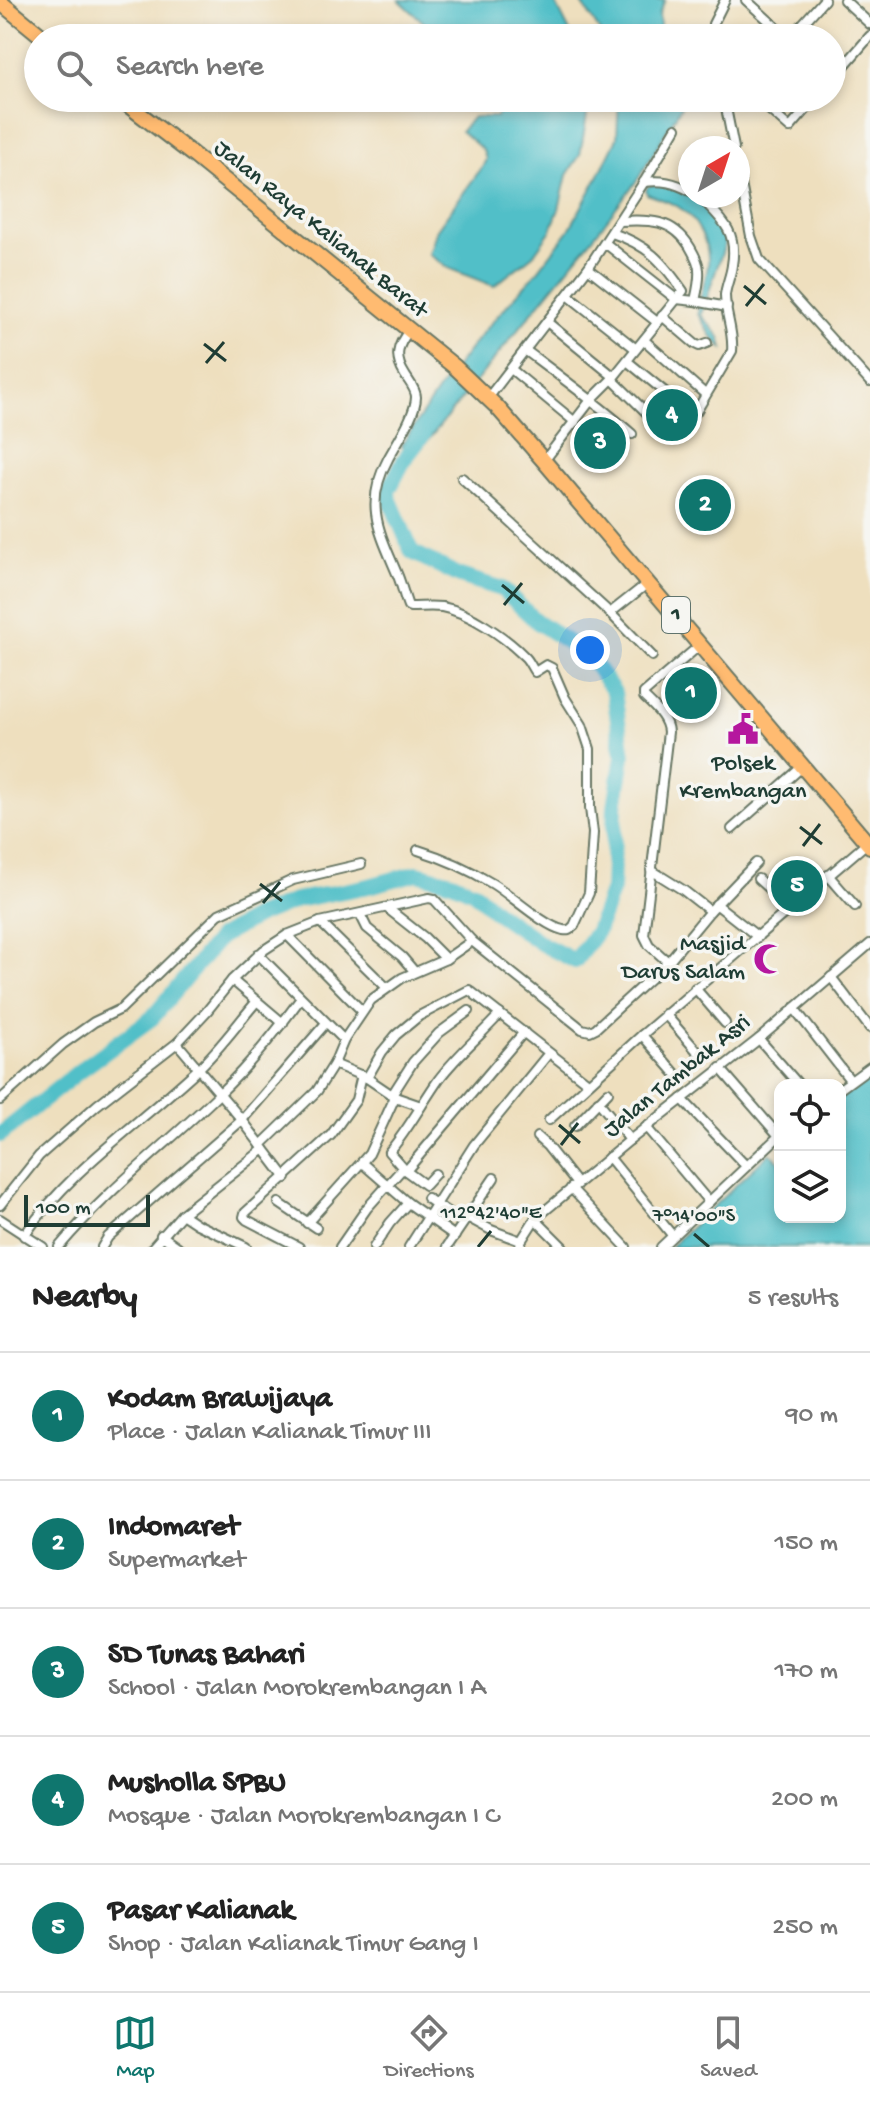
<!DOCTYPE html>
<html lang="en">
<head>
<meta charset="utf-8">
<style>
	body { margin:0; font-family:"Gochi Hand",sans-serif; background:#f2f2f2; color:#222 }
	.controls { position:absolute; right:24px; bottom:24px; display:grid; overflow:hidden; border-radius:16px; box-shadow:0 4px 12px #0003 }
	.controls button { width:72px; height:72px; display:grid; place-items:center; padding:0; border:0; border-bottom:2px solid #e0e0e0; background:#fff; color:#222; font:40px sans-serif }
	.compass { position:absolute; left:678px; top:136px; width:72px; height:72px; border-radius:50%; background:#fff; box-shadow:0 4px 12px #0003; rotate:39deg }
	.scale { position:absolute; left:24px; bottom:20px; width:126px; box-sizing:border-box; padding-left:8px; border:4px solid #1f3d34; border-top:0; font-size:22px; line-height:28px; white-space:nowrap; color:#1f3d34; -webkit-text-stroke:6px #f6f6f2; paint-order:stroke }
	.you { position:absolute; left:590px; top:650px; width:28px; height:28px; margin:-20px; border:6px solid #fff; border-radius:50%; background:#1a73e8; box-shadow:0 0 0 12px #1a73e833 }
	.badge { display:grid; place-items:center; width:52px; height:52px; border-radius:50%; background:#0f766e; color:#fff; font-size:26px; font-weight:700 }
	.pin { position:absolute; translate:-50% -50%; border:4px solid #fff; box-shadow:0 2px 8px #0006 }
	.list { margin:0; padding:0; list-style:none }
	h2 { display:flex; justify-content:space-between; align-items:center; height:104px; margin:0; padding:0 32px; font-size:34px }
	h2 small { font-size:26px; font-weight:400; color:#767676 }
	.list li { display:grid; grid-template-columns:52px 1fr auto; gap:24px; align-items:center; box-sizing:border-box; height:128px; padding:0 32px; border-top:2px solid #e0e0e0 }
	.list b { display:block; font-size:30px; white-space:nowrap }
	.list p { margin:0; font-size:26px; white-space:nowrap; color:#767676 }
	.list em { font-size:26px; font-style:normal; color:#767676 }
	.icon { flex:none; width:44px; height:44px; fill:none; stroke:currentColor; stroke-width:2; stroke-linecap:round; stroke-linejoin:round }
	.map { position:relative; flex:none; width:870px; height:1247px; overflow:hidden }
	.search { position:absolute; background:#fff; box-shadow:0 4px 12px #0003; left:24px; right:24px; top:24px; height:88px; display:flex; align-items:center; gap:20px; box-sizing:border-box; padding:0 28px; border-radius:44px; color:#767676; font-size:30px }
	.sheet { height:744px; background:#fff }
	nav { display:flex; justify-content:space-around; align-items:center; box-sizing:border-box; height:112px; border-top:2px solid #e0e0e0; background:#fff; font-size:22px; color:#767676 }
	nav a { display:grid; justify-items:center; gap:4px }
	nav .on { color:#0f766e }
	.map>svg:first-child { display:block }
	.water { fill:#51bfc8; stroke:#387e7e; stroke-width:2 }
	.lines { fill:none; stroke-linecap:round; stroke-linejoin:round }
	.river { stroke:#51bfc8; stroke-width:16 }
	.minor-casing { stroke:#677664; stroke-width:12 }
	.trunk-casing { stroke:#677664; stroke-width:18 }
	.minor { stroke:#fff; stroke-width:8 }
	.trunk { stroke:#ffbb71; stroke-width:14 }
	.ticks { fill:none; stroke:#1f3d34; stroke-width:3 }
	.labels { text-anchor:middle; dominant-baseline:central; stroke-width:7; stroke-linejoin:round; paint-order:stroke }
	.shield { fill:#f6f6f2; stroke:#60746d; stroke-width:2 }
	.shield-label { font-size:22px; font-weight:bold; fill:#1f3d34 }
	.street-label { font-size:24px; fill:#1f3d34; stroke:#f6f6f2 }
	.poi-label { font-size:24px; fill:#1f3d34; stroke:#f6f6f2 }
	.ticks-label { font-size:20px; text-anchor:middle; fill:#1f3d34; stroke:#f6f6f2; stroke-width:7; stroke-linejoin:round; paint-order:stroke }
</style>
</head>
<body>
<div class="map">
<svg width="870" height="1247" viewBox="0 0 870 1247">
	<rect width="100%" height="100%" fill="#f6f6f2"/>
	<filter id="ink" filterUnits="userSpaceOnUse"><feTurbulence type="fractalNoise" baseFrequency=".0125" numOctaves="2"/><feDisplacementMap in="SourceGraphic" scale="16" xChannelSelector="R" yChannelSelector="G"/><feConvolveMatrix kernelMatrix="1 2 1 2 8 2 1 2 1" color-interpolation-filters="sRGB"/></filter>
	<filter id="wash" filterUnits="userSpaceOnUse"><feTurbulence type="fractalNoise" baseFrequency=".006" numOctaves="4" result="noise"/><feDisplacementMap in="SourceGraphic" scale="32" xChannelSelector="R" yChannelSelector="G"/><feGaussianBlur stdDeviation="1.8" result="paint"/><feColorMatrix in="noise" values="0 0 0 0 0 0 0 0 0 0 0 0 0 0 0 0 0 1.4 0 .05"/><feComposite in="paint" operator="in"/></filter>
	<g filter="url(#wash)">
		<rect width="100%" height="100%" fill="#eedfbe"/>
		<g class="water">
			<path d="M 399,0 L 554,0 L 573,38 L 441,38 Z"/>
			<path d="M 580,0 L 665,0 L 659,14 L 661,38 L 604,38 Z"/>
			<path d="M 487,98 L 590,98 L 580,155 L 567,175 L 559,209 L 551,230 L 533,255 L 494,286 L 448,268 L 429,254 L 437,229 L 483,166 L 486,159 L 483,150 L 461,131 L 473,117 L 497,117 L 499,109 Z"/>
			<path d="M 619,98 L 681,98 L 682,105 L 638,179 L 592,239 L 416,455 L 401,446 L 439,389 L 484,331 L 537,272 L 569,230 L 598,177 L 617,138 Z"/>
			<path d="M 660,183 L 690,192 L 690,196 L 698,196 L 725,238 L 725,244 L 701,315 L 720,337 L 723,348 L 714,340 L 698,314 C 698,297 706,282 708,265 C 710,243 696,217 677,206 C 668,201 657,198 647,194 L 646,190 L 648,186 Z"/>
			<path d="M 868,1075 L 870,1075 L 870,1247 L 670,1247 L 770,1153 L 780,1162 L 780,1217 L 840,1217 L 840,1096 Z"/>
		</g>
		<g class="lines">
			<path class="river" d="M 0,1135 L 82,1069 L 152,1018 L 220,937 L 258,916 L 297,900 L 369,886 L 417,873 L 452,882 L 474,892 L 496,912 L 542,944 L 575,961 L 597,931 L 612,889 L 615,807 L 623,756 L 614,692 L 589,656 L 536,621 L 502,589 L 460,576 L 412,552 L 387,493 L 404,460 L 423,435"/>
		</g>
	</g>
	<g filter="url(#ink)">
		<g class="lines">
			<defs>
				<g id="minor">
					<path d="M 746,0 L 788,38"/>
					<path d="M 844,0 L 870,24"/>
					<path d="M 713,38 L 713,24 L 725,0"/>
					<path d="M 790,38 L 824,0"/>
					<path d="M 832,80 L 870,36"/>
					<path d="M 724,98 L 734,148"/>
					<path d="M 756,98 L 790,128 L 816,98"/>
					<path d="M 738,168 L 751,236 L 759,259 L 870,382"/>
					<path d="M 644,182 C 662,180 674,182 690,191"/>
					<path d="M 619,221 C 649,219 673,219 690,247 C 694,254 699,262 699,270 C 700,280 697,292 695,301 L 676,299"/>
					<path d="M 605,243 L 676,299"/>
					<path d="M 588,268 L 657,322"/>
					<path d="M 568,295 L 636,349"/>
					<path d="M 695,301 L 727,307"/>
					<path d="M 662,316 L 695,344 L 699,346 L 707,343"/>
					<path d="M 547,322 L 613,376"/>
					<path d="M 409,331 C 397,345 394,358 405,375 C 409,382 416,389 416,397 C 416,414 396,444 388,459 C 363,505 380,533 398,576 C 402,586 404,596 408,606 L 410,607 C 421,607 431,606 442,607 C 469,612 505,637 524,656 C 529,660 531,667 535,672 L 546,665 L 552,668 L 565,698 L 582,725 L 590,749 L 590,808 L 593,833 L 591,864 L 589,893 L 574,926 C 569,930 570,931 563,930 C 544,926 511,895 493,884 C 470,870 444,858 418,850"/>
					<path d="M 644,340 L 705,394"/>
					<path d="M 525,350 C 561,377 598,404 632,434"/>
					<path d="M 627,361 L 692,414 L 696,412 L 732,351 C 734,332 725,314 725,295 C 726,285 731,275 732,265 C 738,230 721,219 699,196"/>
					<path d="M 511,369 L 575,422"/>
					<path d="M 612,379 L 650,416"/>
					<path d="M 488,398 L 588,268 L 644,182 L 676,128"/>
					<path d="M 544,461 L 591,400 L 612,379 L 683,291 C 662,261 648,245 612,233"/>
					<path d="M 462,478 L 610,613 L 652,656"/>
					<path d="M 610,613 L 648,583"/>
					<path d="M 732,829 L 803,766"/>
					<path d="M 651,870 L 683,890 L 710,911"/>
					<path d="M 828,875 L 855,906"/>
					<path d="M 758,879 L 790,908"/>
					<path d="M 716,904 L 758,937"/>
					<path d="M 387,908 L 425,938 L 446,959"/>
					<path d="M 360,914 L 367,928 L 402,957 L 414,971"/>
					<path d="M 320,922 L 387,988"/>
					<path d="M 287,935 L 362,1011"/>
					<path d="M 258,954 L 344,1040"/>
					<path d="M 668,962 L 649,945 L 644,935 L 668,732 C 667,717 654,707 644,697 L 644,693 L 700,645"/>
					<path d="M 831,977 L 870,1028"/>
					<path d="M 232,980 L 283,1023"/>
					<path d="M 695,988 L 725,1023"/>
					<path d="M 794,1008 L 850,1080"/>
					<path d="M 665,1014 L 697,1051"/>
					<path d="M 642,1035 L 675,1073"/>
					<path d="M 759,1039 L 799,1085"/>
					<path d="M 177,1043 L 242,1120 L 286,1178"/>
					<path d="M 334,1064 L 367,1078 L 395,1097 L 421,1106"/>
					<path d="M 720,1068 L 779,1136"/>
					<path d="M 367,1078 L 382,1052 L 396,1035 L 419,1016 L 469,990 L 588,1083"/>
					<path d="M 840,1089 L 870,1067"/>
					<path d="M 392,1095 L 413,1062 L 439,1033 L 469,1011"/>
					<path d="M 682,1099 L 746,1166"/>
					<path d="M 0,1100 L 63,1044 L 94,1022 L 121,1009 L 219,914 L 293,880 L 361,864"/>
					<path d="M 598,1101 L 630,1140"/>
					<path d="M 549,1120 L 642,1035 L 867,843"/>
					<path d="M 575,1126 L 608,1092"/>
					<path d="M 646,1127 L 709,1202"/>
					<path d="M 537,1137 L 547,1146 L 577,1184"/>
					<path d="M 261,1145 L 317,1091 L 334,1064 L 344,1040 L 371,1000 L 402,978 L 446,959 L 472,941"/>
					<path d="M 609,1157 L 672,1235"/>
					<path d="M 362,1163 L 408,1203 L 455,1236"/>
					<path d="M 403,1168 L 406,1171 L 524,1032"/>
					<path d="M 406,1171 L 425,1185 L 435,1174"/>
					<path d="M 571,1188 L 626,1247"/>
					<path d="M 427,1198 L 453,1216"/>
					<path d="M 279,1203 L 316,1228"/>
					<path d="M 0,1205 L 39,1156 L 97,1105 L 177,1043 L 207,1011 L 232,980 L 264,950 L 287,935 L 320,922 L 429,898 L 434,899 L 472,941 L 582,1029 L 590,1031 L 596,1028 L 668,962 L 710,911 L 756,863"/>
					<path d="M 182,1214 L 197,1224 L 246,1247"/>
					<path d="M 469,1218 L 491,1230 L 521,1241"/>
					<path d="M 0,1219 L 43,1247"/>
					<path d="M 535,1219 L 563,1247"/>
					<path d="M 307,1223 L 369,1154 L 395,1097"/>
					<path d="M 161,1235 L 178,1247"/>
					<path d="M 24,1236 C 70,1169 138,1125 197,1070 C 219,1050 237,1024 257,1001"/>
					<path d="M 59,1247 C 107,1190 165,1146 218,1095 C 249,1066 276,1032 301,998"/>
					<path d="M 102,1247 L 108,1237 L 242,1120 L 326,1023"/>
					<path d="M 153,1247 L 182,1214 L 264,1149"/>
					<path d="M 299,1247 L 247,1220 L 244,1217 L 245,1213 L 331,1135 L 356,1100 L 362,1075"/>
					<path d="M 340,1247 L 367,1208 L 403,1168 L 389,1152 C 408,1130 422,1103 439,1079 C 457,1055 480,1036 500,1014"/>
					<path d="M 374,1247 L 390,1223 L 408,1203"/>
					<path d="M 409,1247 L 474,1145 L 549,1053"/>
					<path d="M 447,1247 L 494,1178"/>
					<path d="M 520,1247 L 521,1241 L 535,1219 L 630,1140 L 759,1039 L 870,944"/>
					<path d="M 661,1247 L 780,1135"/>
				</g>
				<g id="trunk">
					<path d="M 0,2 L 44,38"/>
					<path d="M 119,98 L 192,154 L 455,367 L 497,407 L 544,461 L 870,846"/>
				</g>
			</defs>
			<use href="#minor" class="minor-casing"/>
			<use href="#trunk" class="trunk-casing"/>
			<use href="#minor" class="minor"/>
			<use href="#trunk" class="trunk"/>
		</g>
	</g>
	<path class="ticks" d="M 744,286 L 766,304M 746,306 L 764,284M 204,344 L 226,361M 206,363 L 224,342M 502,585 L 524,603M 504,605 L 522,583M 800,827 L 822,844M 803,846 L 820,824M 260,884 L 282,901M 263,903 L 280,882M 559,1125 L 580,1143M 561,1145 L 578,1123M 694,1234 L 709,1247M 478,1247 L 491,1231"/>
	<defs>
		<symbol id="civic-bare" viewBox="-9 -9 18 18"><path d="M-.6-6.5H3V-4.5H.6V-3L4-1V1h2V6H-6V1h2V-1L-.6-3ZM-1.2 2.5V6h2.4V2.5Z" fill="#b5179e" stroke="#f6f6f2" stroke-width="2.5" paint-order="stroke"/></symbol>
		<symbol id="mosque-bare" viewBox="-9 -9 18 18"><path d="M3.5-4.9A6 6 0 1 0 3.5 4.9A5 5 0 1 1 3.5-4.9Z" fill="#b5179e" stroke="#f6f6f2" stroke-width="2.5" paint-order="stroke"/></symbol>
	</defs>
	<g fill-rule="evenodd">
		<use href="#civic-bare" x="721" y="707" width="44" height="44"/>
		<use href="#mosque-bare" x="747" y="937" width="44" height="44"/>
	</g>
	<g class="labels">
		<rect class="shield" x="662" y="597" width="28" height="36" rx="6"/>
		<g class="shield-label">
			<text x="676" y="615">1</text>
		</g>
		<g class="street-label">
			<text transform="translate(320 230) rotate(39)">Jalan Raya Kalianak Barat</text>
			<text transform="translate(678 1077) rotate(-39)">Jalan Tambak Asri</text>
		</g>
		<g class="poi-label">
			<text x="743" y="764">Polsek<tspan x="743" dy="28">Krembangan</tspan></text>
			<text x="745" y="945" text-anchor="end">Masjid<tspan x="745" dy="28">Darus Salam</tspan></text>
		</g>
	</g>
	<g class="ticks-label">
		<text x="491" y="1218">112°42'40"E</text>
		<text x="694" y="1221">7°14'00"S</text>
	</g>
</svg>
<div class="controls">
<button><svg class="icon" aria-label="locate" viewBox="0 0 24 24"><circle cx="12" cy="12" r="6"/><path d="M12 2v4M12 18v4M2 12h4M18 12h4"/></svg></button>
<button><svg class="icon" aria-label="layers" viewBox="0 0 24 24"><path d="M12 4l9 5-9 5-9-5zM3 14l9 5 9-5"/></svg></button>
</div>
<svg class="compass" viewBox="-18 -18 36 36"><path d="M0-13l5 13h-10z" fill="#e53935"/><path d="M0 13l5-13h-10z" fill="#767676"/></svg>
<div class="scale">100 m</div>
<div class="you"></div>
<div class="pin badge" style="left:691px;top:693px">1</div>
<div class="pin badge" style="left:705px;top:505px">2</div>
<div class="pin badge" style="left:600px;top:443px">3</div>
<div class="pin badge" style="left:672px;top:415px">4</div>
<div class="pin badge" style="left:797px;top:886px">5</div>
<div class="search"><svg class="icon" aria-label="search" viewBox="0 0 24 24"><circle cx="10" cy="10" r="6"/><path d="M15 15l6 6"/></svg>Search here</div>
</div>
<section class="sheet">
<h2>Nearby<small>5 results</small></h2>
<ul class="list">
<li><span class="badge">1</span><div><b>Kodam Brawijaya</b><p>Place · Jalan Kalianak Timur III</p></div><em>90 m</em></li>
<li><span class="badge">2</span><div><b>Indomaret</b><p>Supermarket</p></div><em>150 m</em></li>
<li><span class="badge">3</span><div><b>SD Tunas Bahari</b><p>School · Jalan Morokrembangan I A</p></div><em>170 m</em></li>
<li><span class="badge">4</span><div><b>Musholla SPBU</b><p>Mosque · Jalan Morokrembangan I C</p></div><em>200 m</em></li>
<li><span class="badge">5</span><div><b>Pasar Kalianak</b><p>Shop · Jalan Kalianak Timur Gang I</p></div><em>250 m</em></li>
</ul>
</section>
<nav>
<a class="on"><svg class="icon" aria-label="map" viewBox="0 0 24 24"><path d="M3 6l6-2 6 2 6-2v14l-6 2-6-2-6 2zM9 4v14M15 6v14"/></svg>Map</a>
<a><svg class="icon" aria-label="directions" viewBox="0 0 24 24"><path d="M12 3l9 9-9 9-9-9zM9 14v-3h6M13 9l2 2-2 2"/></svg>Directions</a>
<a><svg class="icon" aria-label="saved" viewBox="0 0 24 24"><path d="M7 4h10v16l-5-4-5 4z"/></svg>Saved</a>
</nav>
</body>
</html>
